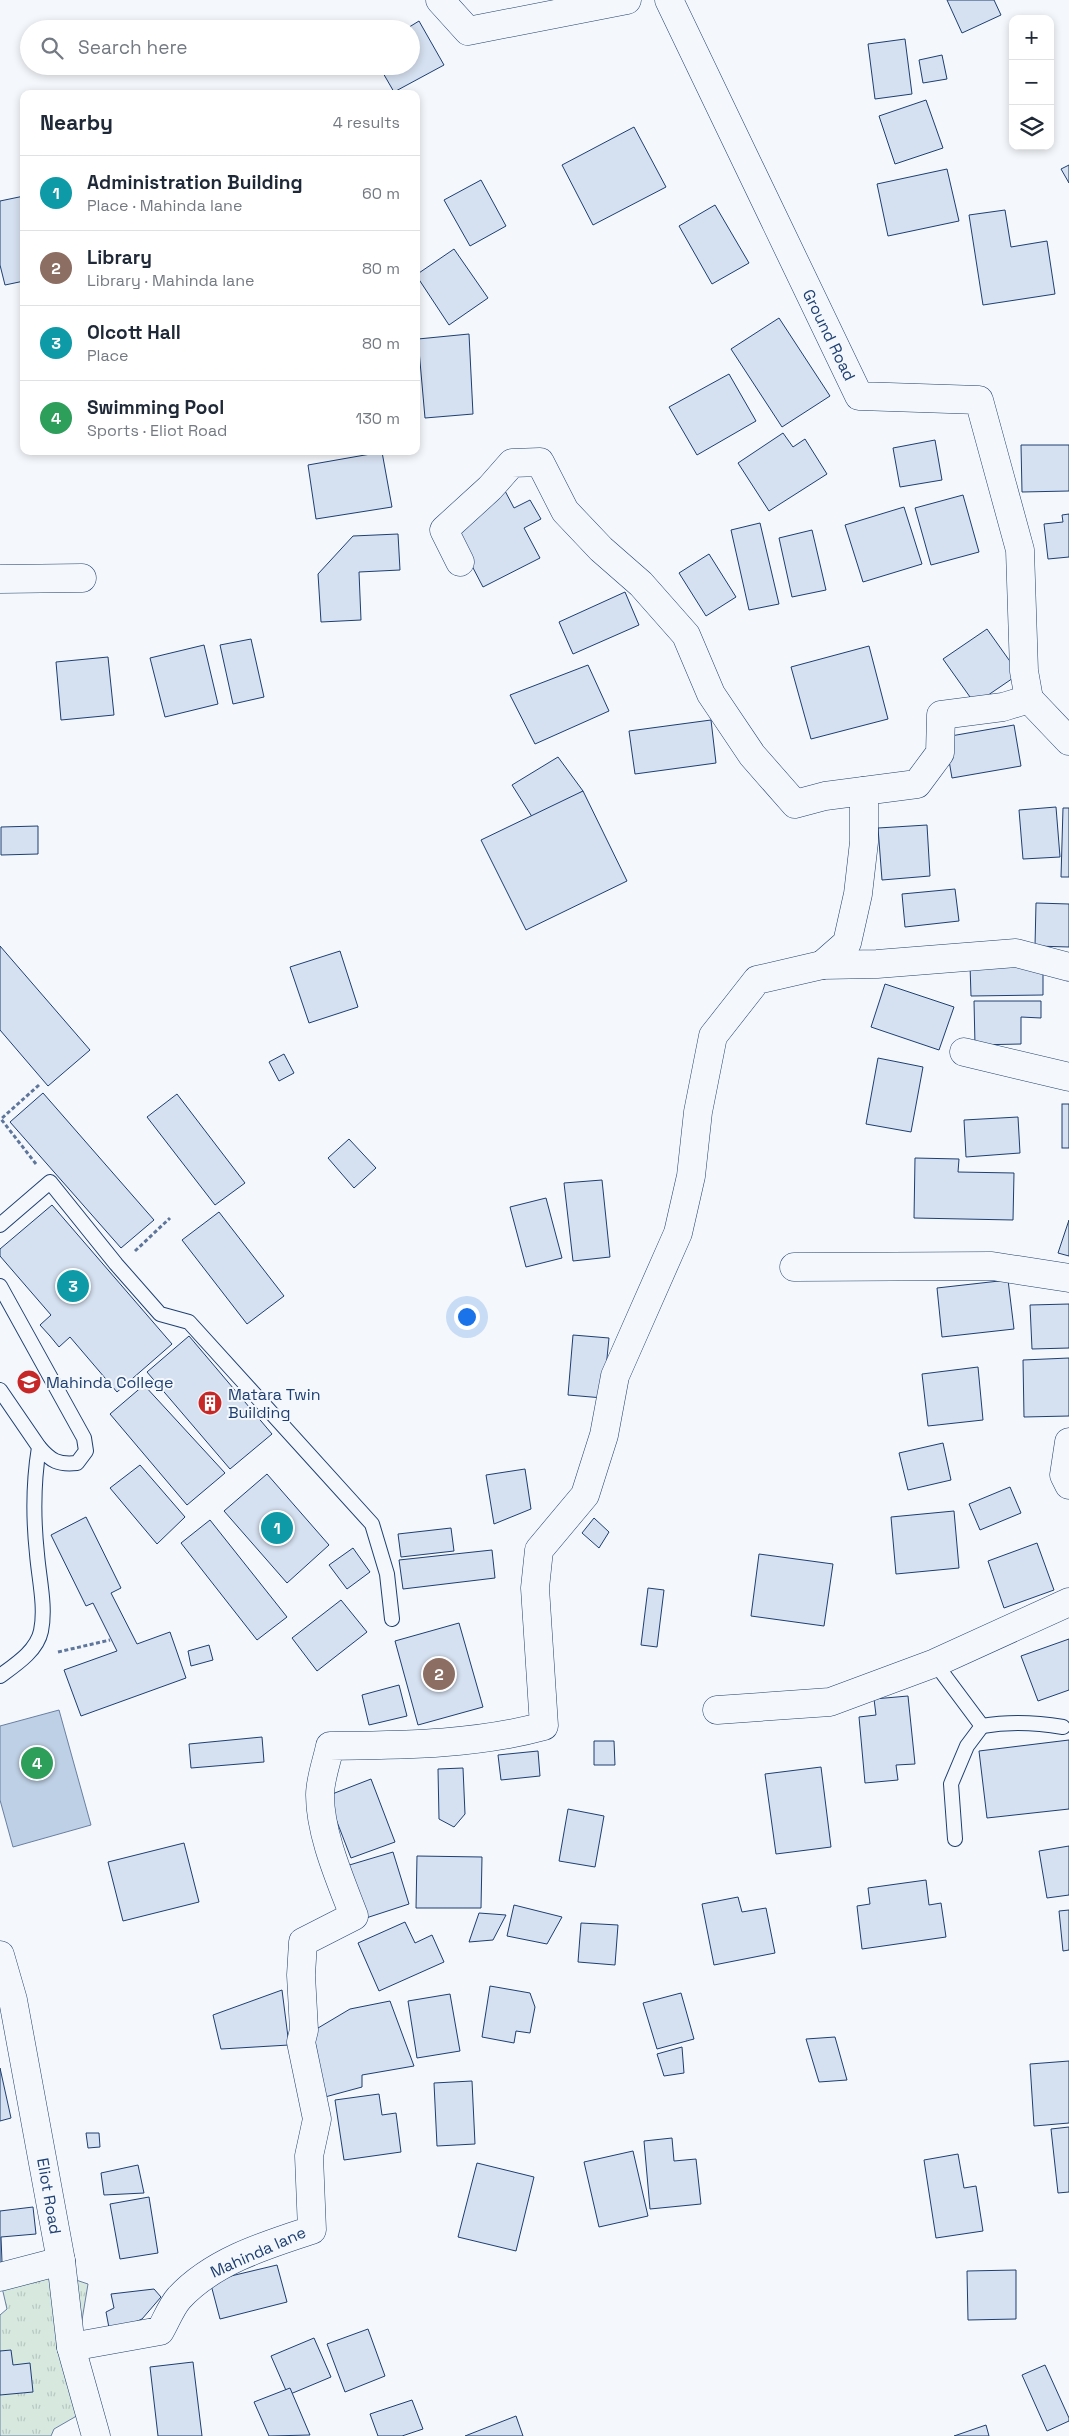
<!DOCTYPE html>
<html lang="en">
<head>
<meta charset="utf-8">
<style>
	body { margin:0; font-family:"Space Grotesk",sans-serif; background:#f6f6f7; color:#1f2937 }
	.controls { position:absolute; right:15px; top:15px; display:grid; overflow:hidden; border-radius:10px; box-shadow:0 2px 8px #0003 }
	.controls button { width:45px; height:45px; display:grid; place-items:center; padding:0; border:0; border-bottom:1px solid #e0e1e3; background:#fff; color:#1f2937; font:25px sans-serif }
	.you { position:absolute; left:466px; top:1316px; width:18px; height:18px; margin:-12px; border:4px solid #fff; border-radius:50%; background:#1a73e8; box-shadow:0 0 0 8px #1a73e833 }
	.badge { display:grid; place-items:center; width:32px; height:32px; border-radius:50%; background:#d93025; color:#fff; font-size:16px; font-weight:700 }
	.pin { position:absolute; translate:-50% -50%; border:2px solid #fff; box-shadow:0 1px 5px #0006 }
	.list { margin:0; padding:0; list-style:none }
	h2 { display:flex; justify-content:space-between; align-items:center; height:65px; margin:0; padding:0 20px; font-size:21px }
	h2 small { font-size:16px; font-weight:400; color:#747a83 }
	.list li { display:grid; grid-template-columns:32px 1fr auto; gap:15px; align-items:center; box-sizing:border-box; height:75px; padding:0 20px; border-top:1px solid #e0e1e3 }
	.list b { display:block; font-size:19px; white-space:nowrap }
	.list p { margin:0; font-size:16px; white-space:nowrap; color:#747a83 }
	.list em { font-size:16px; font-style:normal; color:#747a83 }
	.icon { flex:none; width:28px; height:28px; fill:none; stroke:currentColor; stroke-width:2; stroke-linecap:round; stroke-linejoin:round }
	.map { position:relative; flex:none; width:1069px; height:2436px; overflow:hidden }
	.search { position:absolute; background:#fff; box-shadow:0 2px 8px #0003; left:20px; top:20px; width:400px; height:55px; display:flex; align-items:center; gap:12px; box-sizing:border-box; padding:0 18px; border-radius:28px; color:#747a83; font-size:19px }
	.panel { position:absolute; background:#fff; box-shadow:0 2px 8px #0003; left:20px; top:90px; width:400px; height:365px; border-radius:10px }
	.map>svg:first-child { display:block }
	.grass { fill:url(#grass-tufts); stroke:#687fa3 }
	.water { fill:#bed0e5; stroke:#687fa3 }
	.building { fill:#d5e0f0; stroke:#1d3f73 }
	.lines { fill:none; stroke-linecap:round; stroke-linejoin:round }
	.service-casing { stroke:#1d3f73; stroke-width:16 }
	.minor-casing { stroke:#1d3f73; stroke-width:29 }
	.tertiary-casing { stroke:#1d3f73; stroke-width:29 }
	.path { stroke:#5e769c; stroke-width:3; stroke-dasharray:4 2.5; stroke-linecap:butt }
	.service { stroke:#f4f7fb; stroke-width:14 }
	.minor { stroke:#f4f7fb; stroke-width:28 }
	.tertiary { stroke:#f4f7fb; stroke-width:28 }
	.labels { text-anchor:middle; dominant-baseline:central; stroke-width:4; stroke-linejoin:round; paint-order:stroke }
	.street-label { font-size:16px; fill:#1d3f73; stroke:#f4f7fb }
	.poi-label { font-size:16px; fill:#1d3f73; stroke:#f4f7fb; text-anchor:start }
</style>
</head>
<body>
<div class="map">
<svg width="1069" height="2436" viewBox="0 0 1069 2436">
	<defs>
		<pattern id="grass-tufts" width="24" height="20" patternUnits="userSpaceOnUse" patternTransform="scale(1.25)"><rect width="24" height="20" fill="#d7e8df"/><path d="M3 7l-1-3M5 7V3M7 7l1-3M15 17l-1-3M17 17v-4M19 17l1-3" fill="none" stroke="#b8c8c3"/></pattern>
	</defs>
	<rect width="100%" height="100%" fill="#f4f7fb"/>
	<path class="grass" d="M 52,2272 L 88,2284 L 80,2332 L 87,2410 L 54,2429 L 51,2436 L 0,2436 L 0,2315 L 7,2309 L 1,2283 Z"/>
	<path class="water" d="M 59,1710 L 91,1825 L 13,1847 L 0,1800 L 0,1726 Z"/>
	<g class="building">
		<path d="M 947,0 L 994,0 L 1001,15 L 962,33 Z"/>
		<path d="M 419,21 L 444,65 L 394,92 L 379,66 L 411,66 L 411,29 L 406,29 Z"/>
		<path d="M 905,39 L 912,94 L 875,99 L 868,44 Z"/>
		<path d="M 942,55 L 947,79 L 923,83 L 919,60 Z"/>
		<path d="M 926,100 L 943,148 L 895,164 L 879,116 Z"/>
		<path d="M 634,127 L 666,187 L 593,225 L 562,165 Z"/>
		<path d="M 1069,165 L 1069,183 L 1061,169 Z"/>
		<path d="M 947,169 L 959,221 L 888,236 L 877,184 Z"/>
		<path d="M 481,180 L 506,226 L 470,246 L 444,200 Z"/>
		<path d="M 24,196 L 24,281 L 5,285 L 0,265 L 0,201 Z"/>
		<path d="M 715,205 L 749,263 L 712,284 L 679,226 Z"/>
		<path d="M 1005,210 L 1011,247 L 1047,241 L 1055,294 L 983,305 L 969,215 Z"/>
		<path d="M 454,249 L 488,298 L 449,325 L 416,275 Z"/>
		<path d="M 779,318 L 830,396 L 782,427 L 731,349 Z"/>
		<path d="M 469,334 L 473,414 L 425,418 L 418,339 Z"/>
		<path d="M 729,374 L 756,421 L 697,455 L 669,407 Z"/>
		<path d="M 783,433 L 793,447 L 805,439 L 827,474 L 769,511 L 738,463 Z"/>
		<path d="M 935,440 L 942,480 L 900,487 L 893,448 Z"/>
		<path d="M 1021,445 L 1069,445 L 1069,491 L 1022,492 Z"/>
		<path d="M 382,452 L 392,507 L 316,519 L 308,465 Z"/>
		<path d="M 504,489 L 514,508 L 530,500 L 541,519 L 524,528 L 540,558 L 483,587 L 447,518 Z"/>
		<path d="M 963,495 L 979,552 L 931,565 L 915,508 Z"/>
		<path d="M 904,507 L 922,564 L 863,582 L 845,525 Z"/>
		<path d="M 1069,514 L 1069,557 L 1048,559 L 1044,524 L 1063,522 L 1062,515 Z"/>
		<path d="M 760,523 L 779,604 L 749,610 L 731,530 Z"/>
		<path d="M 812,530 L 826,590 L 792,597 L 779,538 Z"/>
		<path d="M 398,534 L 400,570 L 359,572 L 361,620 L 321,622 L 318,574 L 353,536 Z"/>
		<path d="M 709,554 L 736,597 L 706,616 L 679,573 Z"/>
		<path d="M 625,592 L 639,625 L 573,654 L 559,622 Z"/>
		<path d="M 987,629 L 1019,674 L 975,704 L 943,659 Z"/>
		<path d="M 251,639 L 264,697 L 233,704 L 220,645 Z"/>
		<path d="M 204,645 L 218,704 L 165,717 L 150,658 Z"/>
		<path d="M 869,646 L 888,719 L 811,739 L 791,667 Z"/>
		<path d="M 108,657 L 114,715 L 61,720 L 56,662 Z"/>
		<path d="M 588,665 L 609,711 L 535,744 L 510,695 Z"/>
		<path d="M 711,720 L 716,763 L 635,774 L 629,731 Z"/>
		<path d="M 1014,725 L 1021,766 L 952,778 L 945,737 Z"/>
		<path d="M 558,757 L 583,791 L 536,823 L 512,785 Z"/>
		<path d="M 583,791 L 627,881 L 526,930 L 481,840 Z"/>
		<path d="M 1056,807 L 1060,857 L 1023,859 L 1019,810 Z"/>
		<path d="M 1063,808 L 1069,808 L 1069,877 L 1061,877 Z"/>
		<path d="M 927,825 L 930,876 L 882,880 L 878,828 Z"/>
		<path d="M 38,826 L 38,854 L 1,855 L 1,827 Z"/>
		<path d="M 955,889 L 959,921 L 905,927 L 902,894 Z"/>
		<path d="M 1036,903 L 1069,904 L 1069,947 L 1035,946 Z"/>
		<path d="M 0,946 L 90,1050 L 48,1086 L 0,1030 Z"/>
		<path d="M 340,951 L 358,1007 L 309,1023 L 290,967 Z"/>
		<path d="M 1043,963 L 1043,995 L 971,996 L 970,965 Z"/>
		<path d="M 885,984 L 954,1007 L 939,1050 L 871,1027 Z"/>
		<path d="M 974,1001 L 1041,1001 L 1041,1018 L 1021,1017 L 1021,1044 L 975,1045 Z"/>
		<path d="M 284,1054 L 294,1073 L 279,1081 L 269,1062 Z"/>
		<path d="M 878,1058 L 923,1067 L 911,1132 L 866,1124 Z"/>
		<path d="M 43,1093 L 154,1220 L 121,1248 L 10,1122 Z"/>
		<path d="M 177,1094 L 245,1183 L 215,1205 L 147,1117 Z"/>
		<rect x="1062" y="1104" width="7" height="44"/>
		<path d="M 1018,1117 L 1020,1153 L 966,1157 L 964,1120 Z"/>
		<path d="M 349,1139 L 376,1168 L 354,1188 L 328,1158 Z"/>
		<path d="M 915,1158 L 959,1159 L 958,1172 L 1014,1173 L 1013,1220 L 914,1218 Z"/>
		<path d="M 602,1180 L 610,1257 L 573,1261 L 564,1183 Z"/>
		<path d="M 546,1198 L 562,1258 L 526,1267 L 510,1207 Z"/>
		<path d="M 52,1205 L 172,1344 L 117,1392 L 70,1337 L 59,1347 L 50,1336 L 40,1325 L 51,1315 L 0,1256 L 0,1249 Z"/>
		<path d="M 219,1212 L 284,1296 L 247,1324 L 182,1240 Z"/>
		<path d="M 1069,1220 L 1069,1256 L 1058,1253 Z"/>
		<path d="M 1008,1280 L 1014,1329 L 942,1337 L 937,1288 Z"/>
		<path d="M 1069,1304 L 1069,1348 L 1032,1349 L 1030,1305 Z"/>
		<path d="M 573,1335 L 609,1338 L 603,1398 L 568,1395 Z"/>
		<path d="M 189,1336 L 272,1434 L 230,1469 L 147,1372 Z"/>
		<path d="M 1069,1358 L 1069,1416 L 1024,1417 L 1023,1360 Z"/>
		<path d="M 978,1367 L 983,1420 L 928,1426 L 922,1374 Z"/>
		<path d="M 144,1385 L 225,1473 L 187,1505 L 110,1414 Z"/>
		<path d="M 943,1443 L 951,1480 L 908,1490 L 899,1453 Z"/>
		<path d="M 140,1465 L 185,1517 L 157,1544 L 110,1488 Z"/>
		<path d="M 525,1469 L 531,1509 L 494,1524 L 486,1475 Z"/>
		<path d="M 267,1474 L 329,1545 L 287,1583 L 224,1511 Z"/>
		<path d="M 1010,1487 L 1021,1513 L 980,1530 L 969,1504 Z"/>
		<path d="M 954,1511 L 959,1568 L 896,1574 L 891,1517 Z"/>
		<path d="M 86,1517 L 121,1588 L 111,1593 L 137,1644 L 170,1632 L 186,1678 L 81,1716 L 64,1670 L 117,1651 L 93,1603 L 86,1606 L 51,1535 Z"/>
		<path d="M 594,1518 L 609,1532 L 599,1548 L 582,1533 Z"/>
		<path d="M 210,1520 L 287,1617 L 257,1640 L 181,1543 Z"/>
		<path d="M 451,1528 L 454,1551 L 401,1557 L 398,1534 Z"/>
		<path d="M 1037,1543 L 1054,1590 L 1004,1608 L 988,1561 Z"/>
		<path d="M 353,1548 L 370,1572 L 347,1589 L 329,1565 Z"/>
		<path d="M 492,1550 L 495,1578 L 403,1589 L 399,1560 Z"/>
		<path d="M 759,1554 L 833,1564 L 824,1626 L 751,1616 Z"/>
		<path d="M 648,1588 L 664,1590 L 657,1647 L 641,1645 Z"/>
		<path d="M 341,1600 L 367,1632 L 317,1671 L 292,1638 Z"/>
		<path d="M 459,1623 L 483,1707 L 418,1725 L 395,1641 Z"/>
		<path d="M 1069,1639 L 1069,1690 L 1038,1701 L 1021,1656 Z"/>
		<path d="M 209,1645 L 213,1660 L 191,1666 L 188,1651 Z"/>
		<path d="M 399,1685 L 407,1716 L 369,1725 L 362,1695 Z"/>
		<path d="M 908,1696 L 915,1764 L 896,1765 L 898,1780 L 865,1783 L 859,1717 L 876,1715 L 874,1699 Z"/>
		<path d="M 262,1737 L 264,1762 L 191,1768 L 189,1744 Z"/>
		<path d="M 1069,1740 L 1069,1809 L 987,1818 L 979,1751 Z"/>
		<path d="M 594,1741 L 614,1741 L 615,1765 L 594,1765 Z"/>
		<path d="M 538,1751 L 540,1776 L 501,1780 L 498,1755 Z"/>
		<path d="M 821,1767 L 831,1847 L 776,1854 L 765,1774 Z"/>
		<path d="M 463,1768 L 465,1814 L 454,1827 L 439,1819 L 438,1769 Z"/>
		<path d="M 371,1779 L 395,1842 L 351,1858 L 327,1796 Z"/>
		<path d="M 568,1809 L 604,1816 L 595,1867 L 559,1861 Z"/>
		<path d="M 184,1843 L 199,1902 L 123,1921 L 108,1862 Z"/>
		<path d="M 1069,1846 L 1069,1895 L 1047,1898 L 1039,1851 Z"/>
		<path d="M 393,1852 L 409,1904 L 363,1919 L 346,1866 Z"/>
		<path d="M 417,1856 L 482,1857 L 481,1908 L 416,1908 Z"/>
		<path d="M 926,1880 L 929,1905 L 941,1903 L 946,1937 L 862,1949 L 857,1906 L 870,1904 L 868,1888 Z"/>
		<path d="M 738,1897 L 742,1912 L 766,1908 L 775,1953 L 714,1965 L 702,1904 Z"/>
		<path d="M 514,1905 L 562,1917 L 547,1944 L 507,1936 Z"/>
		<path d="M 1069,1910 L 1069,1950 L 1063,1951 L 1059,1911 Z"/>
		<path d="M 479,1913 L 506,1915 L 493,1940 L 469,1942 Z"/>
		<path d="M 405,1922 L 415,1943 L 432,1935 L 444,1962 L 379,1991 L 358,1943 Z"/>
		<path d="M 581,1923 L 618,1925 L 615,1965 L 578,1962 Z"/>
		<path d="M 490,1986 L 530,1993 L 535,2007 L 530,2033 L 516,2031 L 514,2043 L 482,2037 Z"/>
		<path d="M 282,1990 L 289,2045 L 221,2049 L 213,2015 Z"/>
		<path d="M 681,1993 L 694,2039 L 657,2049 L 643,2003 Z"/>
		<path d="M 450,1994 L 460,2051 L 417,2058 L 408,2001 Z"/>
		<path d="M 390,2001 L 414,2066 L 362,2075 L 362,2087 L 325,2097 L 313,2031 L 350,2009 Z"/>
		<path d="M 835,2037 L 847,2080 L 819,2082 L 806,2039 Z"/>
		<path d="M 682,2047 L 684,2073 L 664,2076 L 657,2054 Z"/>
		<path d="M 1069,2061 L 1069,2123 L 1034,2126 L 1030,2064 Z"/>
		<path d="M 0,2068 L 11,2118 L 0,2121 Z"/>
		<path d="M 472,2081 L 475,2144 L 437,2146 L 434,2083 Z"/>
		<path d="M 379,2094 L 382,2115 L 396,2113 L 401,2152 L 344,2160 L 335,2100 Z"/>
		<path d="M 1069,2127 L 1069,2192 L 1058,2193 L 1051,2129 Z"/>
		<path d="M 86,2133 L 99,2133 L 100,2147 L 88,2148 Z"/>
		<path d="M 672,2138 L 674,2161 L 696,2159 L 701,2204 L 650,2209 L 644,2141 Z"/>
		<path d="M 633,2151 L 648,2216 L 599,2227 L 584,2162 Z"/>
		<path d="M 958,2154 L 964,2188 L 976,2186 L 983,2231 L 936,2238 L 924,2160 Z"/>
		<path d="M 477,2163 L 534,2177 L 516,2251 L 458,2237 Z"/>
		<path d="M 138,2165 L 144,2193 L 104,2195 L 101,2173 Z"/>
		<path d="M 149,2197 L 158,2253 L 120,2259 L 110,2204 Z"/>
		<path d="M 33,2207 L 36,2234 L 1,2237 L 2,2262 L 0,2263 L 0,2211 Z"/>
		<path d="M 277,2265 L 287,2302 L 220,2319 L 210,2281 Z"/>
		<path d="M 1016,2270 L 1016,2319 L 968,2320 L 967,2271 Z"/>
		<path d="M 154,2289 L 161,2297 L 142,2319 L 110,2333 L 106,2312 L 114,2308 L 111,2294 Z"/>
		<path d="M 368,2329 L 385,2376 L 345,2392 L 327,2344 Z"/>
		<path d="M 314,2338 L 331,2377 L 288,2395 L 271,2356 Z"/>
		<path d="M 11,2350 L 13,2365 L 30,2363 L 33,2392 L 0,2395 L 0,2351 Z"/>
		<path d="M 193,2362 L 202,2436 L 158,2436 L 150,2367 Z"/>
		<path d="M 1045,2365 L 1069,2418 L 1069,2421 L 1047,2431 L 1022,2375 Z"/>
		<path d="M 290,2388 L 310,2435 L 269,2436 L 254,2402 Z"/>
		<path d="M 412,2400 L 423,2429 L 402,2436 L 378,2436 L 370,2414 Z"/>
		<path d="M 516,2416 L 523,2436 L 465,2436 Z"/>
		<path d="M 986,2425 L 989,2436 L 954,2436 Z"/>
	</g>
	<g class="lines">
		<defs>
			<g id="service">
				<path d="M 0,1225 L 50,1182 L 116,1264 L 160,1314 L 189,1322 L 372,1524 L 387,1574 L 392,1619"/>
				<path d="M 0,1286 L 84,1438 L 86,1451 L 77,1463 C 58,1465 51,1461 39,1447"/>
				<path d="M 0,1390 L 39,1447 C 33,1484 33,1517 37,1554 C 39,1579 46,1607 41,1631 C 37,1651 15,1665 0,1676"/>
				<path d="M 935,1663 L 982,1726 L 967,1746 L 951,1784 L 955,1839"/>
				<path d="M 982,1726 C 1010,1721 1034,1722 1063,1727"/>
			</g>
			<g id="minor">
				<path d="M 440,0 L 468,31 L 627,0"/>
				<path d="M 669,0 L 859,396 L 979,400 L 1020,550 L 1024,671 L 1029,699"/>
				<path d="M 460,562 L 444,530 L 490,488 L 512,463 L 540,462 L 565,511 L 601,549 L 641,584 L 686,635 L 711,694 L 752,755 L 795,804 L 825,796 L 917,784 L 940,753 L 941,715 L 1003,707 L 1029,699"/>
				<path d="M 0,579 L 82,578"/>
				<path d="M 1029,699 L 1069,741"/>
				<path d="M 822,965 L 847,943 L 858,894 L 864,842 L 864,791"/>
				<path d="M 964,1052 L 1069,1077"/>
				<path d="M 794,1267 L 992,1266 L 1069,1278"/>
				<path d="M 1069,1442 L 1064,1475 L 1069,1485"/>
				<path d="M 717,1710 L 830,1702 L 935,1663 L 1069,1602"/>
				<path d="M 0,2277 L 61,2261"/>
				<path d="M 71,2347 L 160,2331 C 166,2321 171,2307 179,2298 C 213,2261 266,2245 312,2230 L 309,2156 L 317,2119 L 301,2042 L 304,2030 L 301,1975 L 303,1942 L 354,1916 C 340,1879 320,1834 320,1795 C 320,1779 327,1761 330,1746 C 401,1745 475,1745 544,1726 L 535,1588 L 539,1550 L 585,1495 L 604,1435 L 615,1376 L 678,1233 L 691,1176 L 698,1112 L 713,1036 L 757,980 L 822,965 L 877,964 L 1016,953 L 1069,967"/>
			</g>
			<path id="tertiary" d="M 0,1955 L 13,2000 L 61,2261 L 71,2347 L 96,2436"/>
		</defs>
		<use href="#service" class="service-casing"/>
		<use href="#minor" class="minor-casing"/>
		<use href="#tertiary" class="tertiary-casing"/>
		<g class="path">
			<path d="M 36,1164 L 1,1119 L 39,1085"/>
			<path d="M 135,1251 L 170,1218"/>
			<path d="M 58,1652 L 110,1640"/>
		</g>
		<use href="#service" class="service"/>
		<use href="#minor" class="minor"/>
		<use href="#tertiary" class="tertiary"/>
	</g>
	<defs>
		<symbol id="school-disc" viewBox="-11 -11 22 22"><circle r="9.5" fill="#c62828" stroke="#f4f7fb"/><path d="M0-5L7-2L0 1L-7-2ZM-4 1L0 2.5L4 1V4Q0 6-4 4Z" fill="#fff"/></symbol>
		<symbol id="building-disc" viewBox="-11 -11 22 22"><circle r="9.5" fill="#c62828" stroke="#f4f7fb"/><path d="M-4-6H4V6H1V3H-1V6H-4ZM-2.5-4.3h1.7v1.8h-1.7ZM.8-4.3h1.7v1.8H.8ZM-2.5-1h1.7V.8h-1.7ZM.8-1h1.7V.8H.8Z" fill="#fff"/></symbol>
	</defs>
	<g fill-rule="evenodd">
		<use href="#school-disc" x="15" y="1368" width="28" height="28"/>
		<use href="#building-disc" x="196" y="1389" width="28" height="28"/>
	</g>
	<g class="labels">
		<g class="street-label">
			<text transform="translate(829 335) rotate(64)">Ground Road</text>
			<text transform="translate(49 2196) rotate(80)">Eliot Road</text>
			<text transform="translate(258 2252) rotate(-24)">Mahinda lane</text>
		</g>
		<g class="poi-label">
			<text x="46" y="1382">Mahinda College</text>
			<text x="228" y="1394">Matara Twin<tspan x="228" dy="18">Building</tspan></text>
		</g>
	</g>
</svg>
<div class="controls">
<button>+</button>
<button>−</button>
<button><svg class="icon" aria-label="layers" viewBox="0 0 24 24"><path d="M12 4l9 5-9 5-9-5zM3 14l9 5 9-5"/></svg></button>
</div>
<div class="you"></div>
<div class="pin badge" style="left:277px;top:1528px;background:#0f9aa8">1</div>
<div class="pin badge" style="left:439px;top:1674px;background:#8d6e63">2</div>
<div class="pin badge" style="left:73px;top:1286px;background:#0f9aa8">3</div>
<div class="pin badge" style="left:37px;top:1763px;background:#2e9e5b">4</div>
<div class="search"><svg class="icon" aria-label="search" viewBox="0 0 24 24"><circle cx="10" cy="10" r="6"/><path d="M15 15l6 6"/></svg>Search here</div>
<section class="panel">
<h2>Nearby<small>4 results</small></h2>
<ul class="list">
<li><span class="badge" style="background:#0f9aa8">1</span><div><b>Administration Building</b><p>Place · Mahinda lane</p></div><em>60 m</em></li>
<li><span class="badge" style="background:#8d6e63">2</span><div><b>Library</b><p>Library · Mahinda lane</p></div><em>80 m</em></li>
<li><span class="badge" style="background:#0f9aa8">3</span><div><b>Olcott Hall</b><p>Place</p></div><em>80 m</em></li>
<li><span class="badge" style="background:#2e9e5b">4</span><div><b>Swimming Pool</b><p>Sports · Eliot Road</p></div><em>130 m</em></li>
</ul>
</section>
</div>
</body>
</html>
